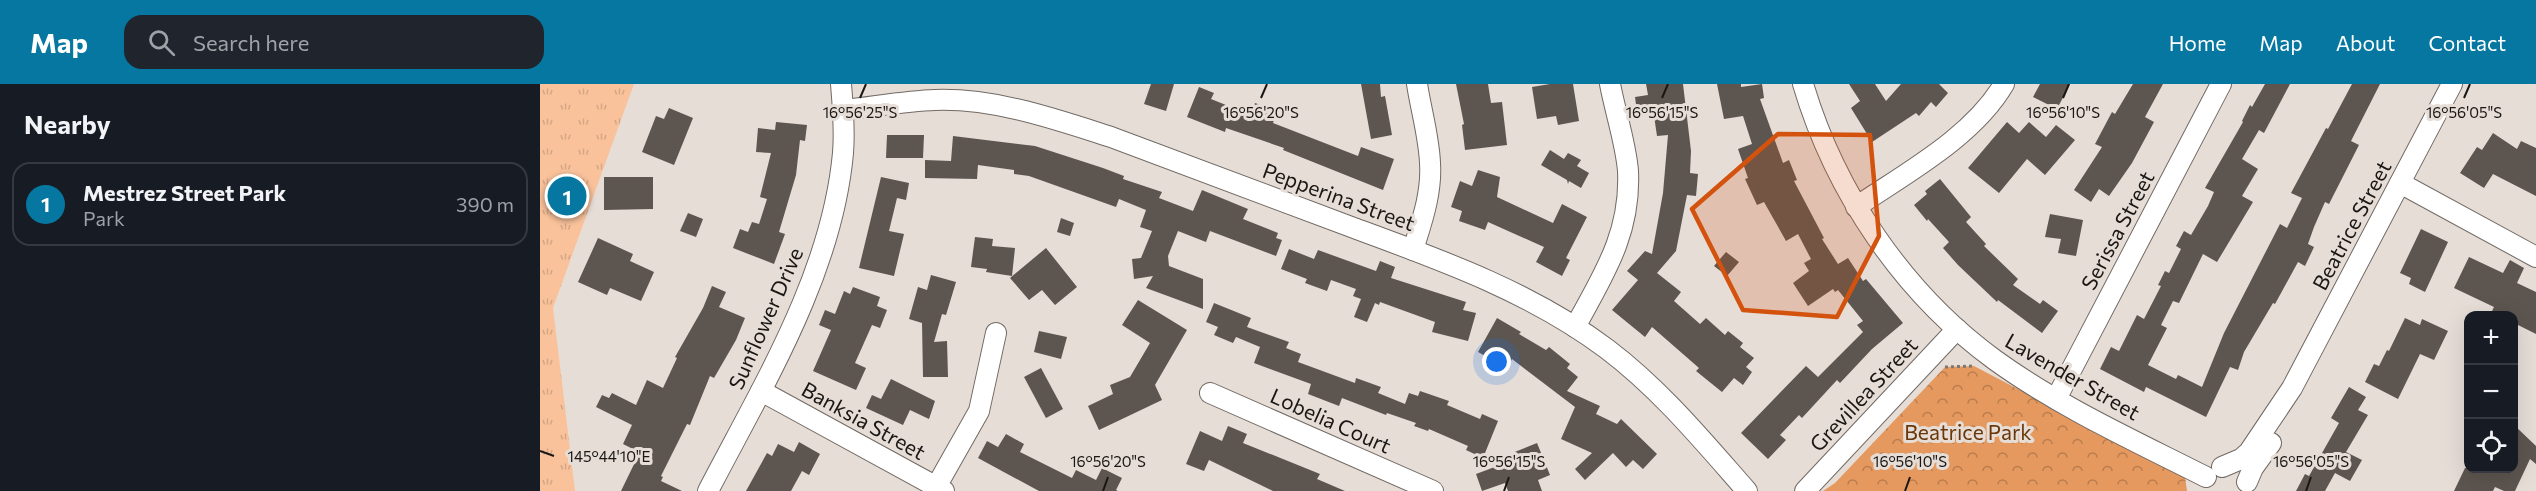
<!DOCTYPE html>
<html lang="en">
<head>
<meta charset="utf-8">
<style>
	body { margin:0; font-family:Commissioner,sans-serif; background:#20242c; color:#f1f3f6 }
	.controls { position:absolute; right:18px; bottom:18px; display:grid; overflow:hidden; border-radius:12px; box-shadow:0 6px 24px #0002 }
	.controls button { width:54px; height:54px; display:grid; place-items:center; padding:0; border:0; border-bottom:2px solid #363941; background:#171b24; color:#f1f3f6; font:30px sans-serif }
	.you { position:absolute; left:957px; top:278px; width:21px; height:21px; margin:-15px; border:4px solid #fff; border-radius:50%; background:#1a73e8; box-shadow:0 0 0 9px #1a73e833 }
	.badge { display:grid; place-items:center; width:39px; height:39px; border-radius:50%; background:#0577a1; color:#fff; font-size:20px; font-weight:700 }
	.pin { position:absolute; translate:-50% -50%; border:3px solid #fff; box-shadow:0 2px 6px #0006 }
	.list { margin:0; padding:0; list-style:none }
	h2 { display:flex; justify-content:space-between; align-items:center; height:78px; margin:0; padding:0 24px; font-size:26px }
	h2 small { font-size:20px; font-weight:400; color:#9ea1a6 }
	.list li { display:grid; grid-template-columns:39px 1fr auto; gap:18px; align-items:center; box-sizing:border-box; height:84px; margin:0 12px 12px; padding:0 12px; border:2px solid #363941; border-radius:18px }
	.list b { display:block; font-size:22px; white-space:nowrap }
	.list p { margin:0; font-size:20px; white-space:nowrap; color:#9ea1a6 }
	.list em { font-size:20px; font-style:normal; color:#9ea1a6 }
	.icon { flex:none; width:33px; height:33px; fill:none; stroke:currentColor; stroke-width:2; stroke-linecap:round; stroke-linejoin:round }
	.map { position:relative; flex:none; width:1996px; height:407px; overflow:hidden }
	header { display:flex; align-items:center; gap:36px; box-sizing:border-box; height:84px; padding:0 30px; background:#0577a1; color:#fff }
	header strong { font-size:28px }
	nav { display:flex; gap:33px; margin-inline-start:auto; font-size:21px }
	.search { width:420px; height:54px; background:#20242c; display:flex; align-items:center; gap:15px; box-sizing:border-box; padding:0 21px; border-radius:18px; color:#9ea1a6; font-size:22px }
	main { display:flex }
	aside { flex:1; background:#171b24 }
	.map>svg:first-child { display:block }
	.forest { fill:url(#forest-crowns) }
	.park { fill:url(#park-tufts) }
	.building { fill:#5d554f }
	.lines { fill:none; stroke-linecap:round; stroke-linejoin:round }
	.minor-casing { stroke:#716963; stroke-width:22 }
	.path { stroke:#7d7773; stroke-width:3; stroke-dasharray:3 3; stroke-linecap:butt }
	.minor { stroke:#fff; stroke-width:20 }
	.marked { fill:#d3520d; fill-opacity:0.2; stroke:#d3520d; stroke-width:4.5; stroke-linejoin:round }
	.ticks { fill:none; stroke:#191614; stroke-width:2 }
	.labels { text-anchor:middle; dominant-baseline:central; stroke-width:6; stroke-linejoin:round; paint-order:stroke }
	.street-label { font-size:21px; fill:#191614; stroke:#e6ddd7 }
	.park-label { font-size:21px; fill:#69370a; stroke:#e6ddd7 }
	.ticks-label { font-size:15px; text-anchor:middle; fill:#191614; stroke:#e6ddd7; stroke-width:6; stroke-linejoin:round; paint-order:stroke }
</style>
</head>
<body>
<header>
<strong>Map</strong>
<div class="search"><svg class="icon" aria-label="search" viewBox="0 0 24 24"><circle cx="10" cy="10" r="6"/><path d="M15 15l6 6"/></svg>Search here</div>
<nav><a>Home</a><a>Map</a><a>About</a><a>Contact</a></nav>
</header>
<main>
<aside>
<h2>Nearby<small></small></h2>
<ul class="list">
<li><span class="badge">1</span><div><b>Mestrez Street Park</b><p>Park</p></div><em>390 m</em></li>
</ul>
</aside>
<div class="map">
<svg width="1996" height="407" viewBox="0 0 1996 407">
	<defs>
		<pattern id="forest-crowns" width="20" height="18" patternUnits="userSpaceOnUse" patternTransform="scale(1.5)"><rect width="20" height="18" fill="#e5995f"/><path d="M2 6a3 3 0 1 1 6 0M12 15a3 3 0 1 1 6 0" fill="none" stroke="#b97c4d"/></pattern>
		<pattern id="park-tufts" width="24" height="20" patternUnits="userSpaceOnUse" patternTransform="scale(1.5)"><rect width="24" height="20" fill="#f9c29b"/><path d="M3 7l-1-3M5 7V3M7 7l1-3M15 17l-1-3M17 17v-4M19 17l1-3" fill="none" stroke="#d5a685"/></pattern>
	</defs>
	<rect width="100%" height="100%" fill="#e6ddd7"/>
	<path class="forest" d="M 1434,282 L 1645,393 L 1647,407 L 1283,407 L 1295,399 L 1405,283 Z"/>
	<path class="park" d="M 0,0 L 94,0 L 13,224 L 35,407 L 0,407 Z"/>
	<g class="building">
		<path d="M 611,0 L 634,0 L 626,27 L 604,20 Z"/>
		<path d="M 821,0 L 840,0 L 841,13 L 845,12 L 852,51 L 831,55 Z"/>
		<path d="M 916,0 L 948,0 L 951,19 L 962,18 L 967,61 L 925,66 L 922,41 L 924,40 Z"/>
		<path d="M 1010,0 L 1033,0 L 1039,37 L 1018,41 L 1016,32 L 997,35 L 992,3 Z"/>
		<path d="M 1106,0 L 1143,0 L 1151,67 L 1150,89 L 1158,90 L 1156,112 L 1147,111 L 1136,167 L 1117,189 L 1141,208 L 1134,217 L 1160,240 L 1166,234 L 1185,251 L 1188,247 L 1203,259 L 1200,263 L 1214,274 L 1206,283 L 1212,288 L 1203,301 L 1194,294 L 1182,308 L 1156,287 L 1159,284 L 1112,243 L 1105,253 L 1072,226 L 1098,196 L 1087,187 L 1105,167 L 1112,170 L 1123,109 L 1128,51 L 1117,52 L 1113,25 L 1097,28 L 1095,13 L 1108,11 Z"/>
		<path d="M 1177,0 L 1201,0 L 1201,3 L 1222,0 L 1224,14 L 1220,15 L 1243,79 L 1249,76 L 1257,96 L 1254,97 L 1284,154 L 1282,155 L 1298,180 L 1308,174 L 1323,197 L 1326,195 L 1363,239 L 1332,265 L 1300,299 L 1297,296 L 1262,334 L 1259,331 L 1240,351 L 1246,356 L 1228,375 L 1201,349 L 1266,282 L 1278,293 L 1323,248 L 1317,241 L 1323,237 L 1298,206 L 1295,208 L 1293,205 L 1268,222 L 1253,199 L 1269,187 L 1264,179 L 1271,175 L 1258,150 L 1246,157 L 1224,118 L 1217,121 L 1205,95 L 1208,94 L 1198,65 L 1212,60 L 1203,32 L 1184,35 Z"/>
		<path d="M 1309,0 L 1335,0 L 1346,17 L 1361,0 L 1399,0 L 1408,9 L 1396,23 L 1391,18 L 1379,32 L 1376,29 L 1332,58 L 1311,24 L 1320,17 Z"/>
		<path d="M 1500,0 L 1530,0 L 1517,25 L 1493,13 Z"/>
		<path d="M 1593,0 L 1623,0 L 1605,33 L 1614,38 L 1592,79 L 1569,112 L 1559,105 L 1551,118 L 1534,106 L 1562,63 L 1555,60 L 1572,28 L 1575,30 Z"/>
		<path d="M 1725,0 L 1750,0 L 1724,49 L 1719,46 L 1702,75 L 1718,85 L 1702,112 L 1713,118 L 1677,178 L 1663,170 L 1639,219 L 1633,217 L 1621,241 L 1627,244 L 1608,281 L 1636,295 L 1638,291 L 1662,303 L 1684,249 L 1740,140 L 1747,144 L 1762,114 L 1751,109 L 1786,44 L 1788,45 L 1812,0 L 1840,0 L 1811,57 L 1819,61 L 1789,120 L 1785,118 L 1774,143 L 1768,160 L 1774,163 L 1765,182 L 1758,178 L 1735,220 L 1733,219 L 1704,268 L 1698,286 L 1690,283 L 1666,333 L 1606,303 L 1604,308 L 1560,285 L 1571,263 L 1579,267 L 1597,231 L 1604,235 L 1621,202 L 1618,201 L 1625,187 L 1629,189 L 1641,165 L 1636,162 L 1644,147 L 1651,151 L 1668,122 L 1674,108 L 1665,104 L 1703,38 L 1702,37 L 1710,21 L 1712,23 Z"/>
		<path d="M 659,3 L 674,9 L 671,15 L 711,31 L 715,19 L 737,27 L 733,39 L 818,72 L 821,63 L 854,75 L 843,106 L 743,66 L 744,64 L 686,44 L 685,48 L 647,33 Z"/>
		<path d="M 129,24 L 153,34 L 134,81 L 102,68 L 116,32 L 124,35 Z"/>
		<path d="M 236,38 L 267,41 L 265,57 L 260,56 L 256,91 L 239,148 L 245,150 L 234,180 L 193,164 L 200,145 L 208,148 L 212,138 L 219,140 L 227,115 L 220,113 L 231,69 L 216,68 L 218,44 L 235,46 Z"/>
		<path d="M 1467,38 L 1479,49 L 1489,38 L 1506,53 L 1516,41 L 1535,56 L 1505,91 L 1487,75 L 1459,109 L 1428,84 Z"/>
		<path d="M 1953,49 L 1977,65 L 1981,57 L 1996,64 L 1996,112 L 1953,90 L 1944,104 L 1920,89 L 1937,63 L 1942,66 Z"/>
		<path d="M 347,51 L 384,51 L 383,74 L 346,74 Z"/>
		<path d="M 413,52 L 495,62 L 563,84 L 584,92 L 583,95 L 622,108 L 619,114 L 653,127 L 662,106 L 708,125 L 703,135 L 738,149 L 736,154 L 742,156 L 736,172 L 670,147 L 666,158 L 638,147 L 628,172 L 629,182 L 663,195 L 663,225 L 606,204 L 613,192 L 594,195 L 592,175 L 601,174 L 612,147 L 600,143 L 606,126 L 579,115 L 576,123 L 489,92 L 474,90 L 474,86 L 438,81 L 437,95 L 385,94 L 385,76 L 411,77 Z"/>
		<path d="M 1010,66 L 1024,75 L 1028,69 L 1041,76 L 1037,82 L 1049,89 L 1041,104 L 1029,97 L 1028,100 L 1027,96 L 1001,81 Z"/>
		<path d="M 938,86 L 960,93 L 957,113 L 1013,139 L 1022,120 L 1047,133 L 1026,174 L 1030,176 L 1022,192 L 996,178 L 1004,163 L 948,138 L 945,146 L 919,137 L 922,127 L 911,123 L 920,97 L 932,102 Z"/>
		<path d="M 64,93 L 113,93 L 113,125 L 64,126 Z"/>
		<path d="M 341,93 L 369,99 L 366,116 L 357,114 L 349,147 L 364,150 L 354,192 L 319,184 Z"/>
		<path d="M 1400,95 L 1431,133 L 1426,138 L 1446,160 L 1444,162 L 1478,195 L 1473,201 L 1500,220 L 1503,216 L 1518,227 L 1502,249 L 1458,216 L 1457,218 L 1418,181 L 1403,164 L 1409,158 L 1388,135 L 1387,137 L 1374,121 L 1387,110 L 1385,107 Z"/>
		<path d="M 148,129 L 163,135 L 156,153 L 140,147 Z"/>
		<path d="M 1510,130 L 1543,136 L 1536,172 L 1518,169 L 1521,155 L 1505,153 Z"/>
		<path d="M 521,134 L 534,139 L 530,152 L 517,148 Z"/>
		<path d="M 1881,145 L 1908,158 L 1885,208 L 1869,200 L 1871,194 L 1860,189 Z"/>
		<path d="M 435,153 L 453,155 L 452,162 L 475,164 L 472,192 L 446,188 L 447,185 L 431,183 Z"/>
		<path d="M 58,154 L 93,170 L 90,177 L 114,188 L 101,217 L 70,204 L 67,211 L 38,198 Z"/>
		<path d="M 506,164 L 537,203 L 515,221 L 502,206 L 489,216 L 470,194 Z"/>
		<path d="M 749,165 L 774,175 L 778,166 L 836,187 L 840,177 L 855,183 L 851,194 L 926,218 L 923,226 L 936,229 L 928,257 L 892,248 L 895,238 L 840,218 L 839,221 L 835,219 L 827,238 L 814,233 L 821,215 L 813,212 L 816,205 L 791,196 L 787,207 L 765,199 L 767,195 L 741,185 Z"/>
		<path d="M 1186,168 L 1199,178 L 1187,192 L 1174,182 Z"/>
		<path d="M 1929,173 L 1963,189 L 1970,176 L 1984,184 L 1977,199 L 1996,208 L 1996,250 L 1974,239 L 1974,231 L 1950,231 L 1954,223 L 1914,204 Z"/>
		<path d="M 391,191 L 416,198 L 406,231 L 402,230 L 394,258 L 407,257 L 408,293 L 383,293 L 382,239 L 369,235 L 378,203 L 387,206 Z"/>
		<path d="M 172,202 L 186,208 L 179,223 L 205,234 L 196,256 L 174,294 L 170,292 L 150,341 L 147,340 L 121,392 L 123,393 L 121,397 L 142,407 L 81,407 L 98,372 L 95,371 L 97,367 L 83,360 L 92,341 L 56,323 L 62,311 L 69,314 L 72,309 L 96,321 L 107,296 L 123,304 L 137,274 L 135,273 L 163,224 Z"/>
		<path d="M 313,203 L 340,213 L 337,222 L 347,226 L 340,244 L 332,241 L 315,279 L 326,284 L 316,306 L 273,287 L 291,246 L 279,241 L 285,226 L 295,230 L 304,207 L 310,210 Z"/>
		<path d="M 598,216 L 647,246 L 615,301 L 622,316 L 559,346 L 548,322 L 573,310 L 570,301 L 590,293 L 610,259 L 582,241 Z"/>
		<path d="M 674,219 L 711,234 L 707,243 L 749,258 L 746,264 L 761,270 L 758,278 L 815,299 L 816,294 L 841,303 L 838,309 L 865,320 L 869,309 L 878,312 L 880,307 L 909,317 L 907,321 L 940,335 L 942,330 L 958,337 L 943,374 L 926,366 L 928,362 L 889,345 L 888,347 L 874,342 L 876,339 L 847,329 L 846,331 L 802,314 L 799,322 L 768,310 L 771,300 L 714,279 L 720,263 L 696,253 L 693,259 L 674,251 L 678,243 L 666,238 Z"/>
		<path d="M 957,234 L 981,248 L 979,250 L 1006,266 L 1009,263 L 1030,280 L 1027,284 L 1038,293 L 1027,307 L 1060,322 L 1056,330 L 1077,340 L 1081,335 L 1117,370 L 1103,385 L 1093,376 L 1086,383 L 1073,369 L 1045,396 L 1035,385 L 1052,369 L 1021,355 L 1035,323 L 972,275 L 967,284 L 938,268 Z"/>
		<path d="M 1865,234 L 1880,241 L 1882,235 L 1908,247 L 1894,276 L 1880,270 L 1858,315 L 1825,298 L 1834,280 L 1839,282 L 1847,266 L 1849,267 Z"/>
		<path d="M 499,247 L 527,253 L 521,275 L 494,268 Z"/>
		<path d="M 501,284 L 523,325 L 506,334 L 484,293 Z"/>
		<path d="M 351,295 L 395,317 L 389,335 L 370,326 L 363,341 L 326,324 L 332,311 L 341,315 Z"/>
		<path d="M 1809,303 L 1826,313 L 1818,326 L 1828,331 L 1806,368 L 1822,376 L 1810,397 L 1795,389 L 1785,407 L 1756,407 L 1765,390 L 1769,392 L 1799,339 L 1791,334 Z"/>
		<path d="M 1974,341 L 1996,362 L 1996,380 L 1990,375 L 1975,407 L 1964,407 L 1955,403 L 1953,407 L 1914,407 L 1925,384 L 1974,384 Z"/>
		<path d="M 688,342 L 707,350 L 703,359 L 780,390 L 777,395 L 805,407 L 733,407 L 669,376 L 664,387 L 646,380 L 660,347 L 682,357 Z"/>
		<path d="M 466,350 L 484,360 L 480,368 L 532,394 L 536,386 L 556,396 L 562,384 L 582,394 L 576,406 L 578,407 L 499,407 L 438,374 L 447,357 L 458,363 Z"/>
		<path d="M 259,358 L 280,370 L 269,391 L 262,387 L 251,407 L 206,407 L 227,369 L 232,372 L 238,360 L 254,368 Z"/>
		<path d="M 997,359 L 1010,391 L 998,396 L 1002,407 L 968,407 L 965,399 L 942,407 L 936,390 L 960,381 L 952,377 Z"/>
	</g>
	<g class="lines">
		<defs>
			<g id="minor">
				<path d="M 1263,0 C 1295,108 1363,209 1455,276 C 1520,323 1595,357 1666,393"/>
				<path d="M 303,26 C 333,23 365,17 395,16 C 455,14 515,35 571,53 C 652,83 733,113 814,144 C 901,176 991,208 1067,265 C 1120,305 1163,357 1207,407"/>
				<path d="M 1860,99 L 1996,173"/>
				<path d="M 1316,123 C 1366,89 1433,53 1464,0"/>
				<path d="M 873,166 C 882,137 892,109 890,79 C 889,53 881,26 877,0"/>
				<path d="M 1035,243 C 1064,190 1091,149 1088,87 C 1086,60 1075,27 1070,0"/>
				<path d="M 221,307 L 404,407"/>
				<path d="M 670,309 L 893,407"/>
				<path d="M 1516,315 L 1681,0"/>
				<path d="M 1682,383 L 1701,375 L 1709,368 L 1752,304 L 1912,0"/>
				<path d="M 1707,398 L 1713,384 L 1731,359"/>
				<path d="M 396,403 L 439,327 L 456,249"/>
				<path d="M 168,407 C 223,301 292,190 303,69 C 305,46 303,23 301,0"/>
				<path d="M 1265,407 L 1417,245"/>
			</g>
		</defs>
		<use href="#minor" class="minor-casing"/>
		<path class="path" d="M 1405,283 L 1434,282"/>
		<use href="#minor" class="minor"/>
	</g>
	<path class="marked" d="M 1238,50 L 1330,51 L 1339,152 L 1297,233 L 1203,226 L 1152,125 Z"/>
	<path class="ticks" d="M 320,14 L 326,0M 721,14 L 727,0M 1122,14 L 1128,0M 1523,14 L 1529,0M 1924,14 L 1930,0M 0,367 L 14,372M 563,407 L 568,393M 964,407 L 969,393M 1365,407 L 1370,393M 1766,407 L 1771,393"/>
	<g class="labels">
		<g class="street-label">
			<text transform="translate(799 112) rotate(20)">Pepperina Street</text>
			<text transform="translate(1811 141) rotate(-62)">Beatrice Street</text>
			<text transform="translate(1577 146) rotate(-62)">Serissa Street</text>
			<text transform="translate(225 234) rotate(-66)">Sunflower Drive</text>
			<text transform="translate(1533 292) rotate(30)">Lavender Street</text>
			<text transform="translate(1323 310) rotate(-47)">Grevillea Street</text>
			<text transform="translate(324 336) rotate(29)">Banksia Street</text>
			<text transform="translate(791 336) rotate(24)">Lobelia Court</text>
		</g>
		<g class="park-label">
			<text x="1428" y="347">Beatrice Park</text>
		</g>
	</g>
	<g class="ticks-label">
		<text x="320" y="34">16°56'25"S</text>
		<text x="721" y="34">16°56'20"S</text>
		<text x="1924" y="34">16°56'05"S</text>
		<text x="1122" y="34">16°56'15"S</text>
		<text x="1523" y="34">16°56'10"S</text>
		<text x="69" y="378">145°44'10"E</text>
		<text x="568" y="383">16°56'20"S</text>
		<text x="969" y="383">16°56'15"S</text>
		<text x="1370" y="383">16°56'10"S</text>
		<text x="1771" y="383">16°56'05"S</text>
	</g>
</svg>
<div class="controls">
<button>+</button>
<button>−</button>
<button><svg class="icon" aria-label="locate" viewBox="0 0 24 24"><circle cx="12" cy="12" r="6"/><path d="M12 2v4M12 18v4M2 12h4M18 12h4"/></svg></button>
</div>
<div class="you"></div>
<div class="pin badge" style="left:27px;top:112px">1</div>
</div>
</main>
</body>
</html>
